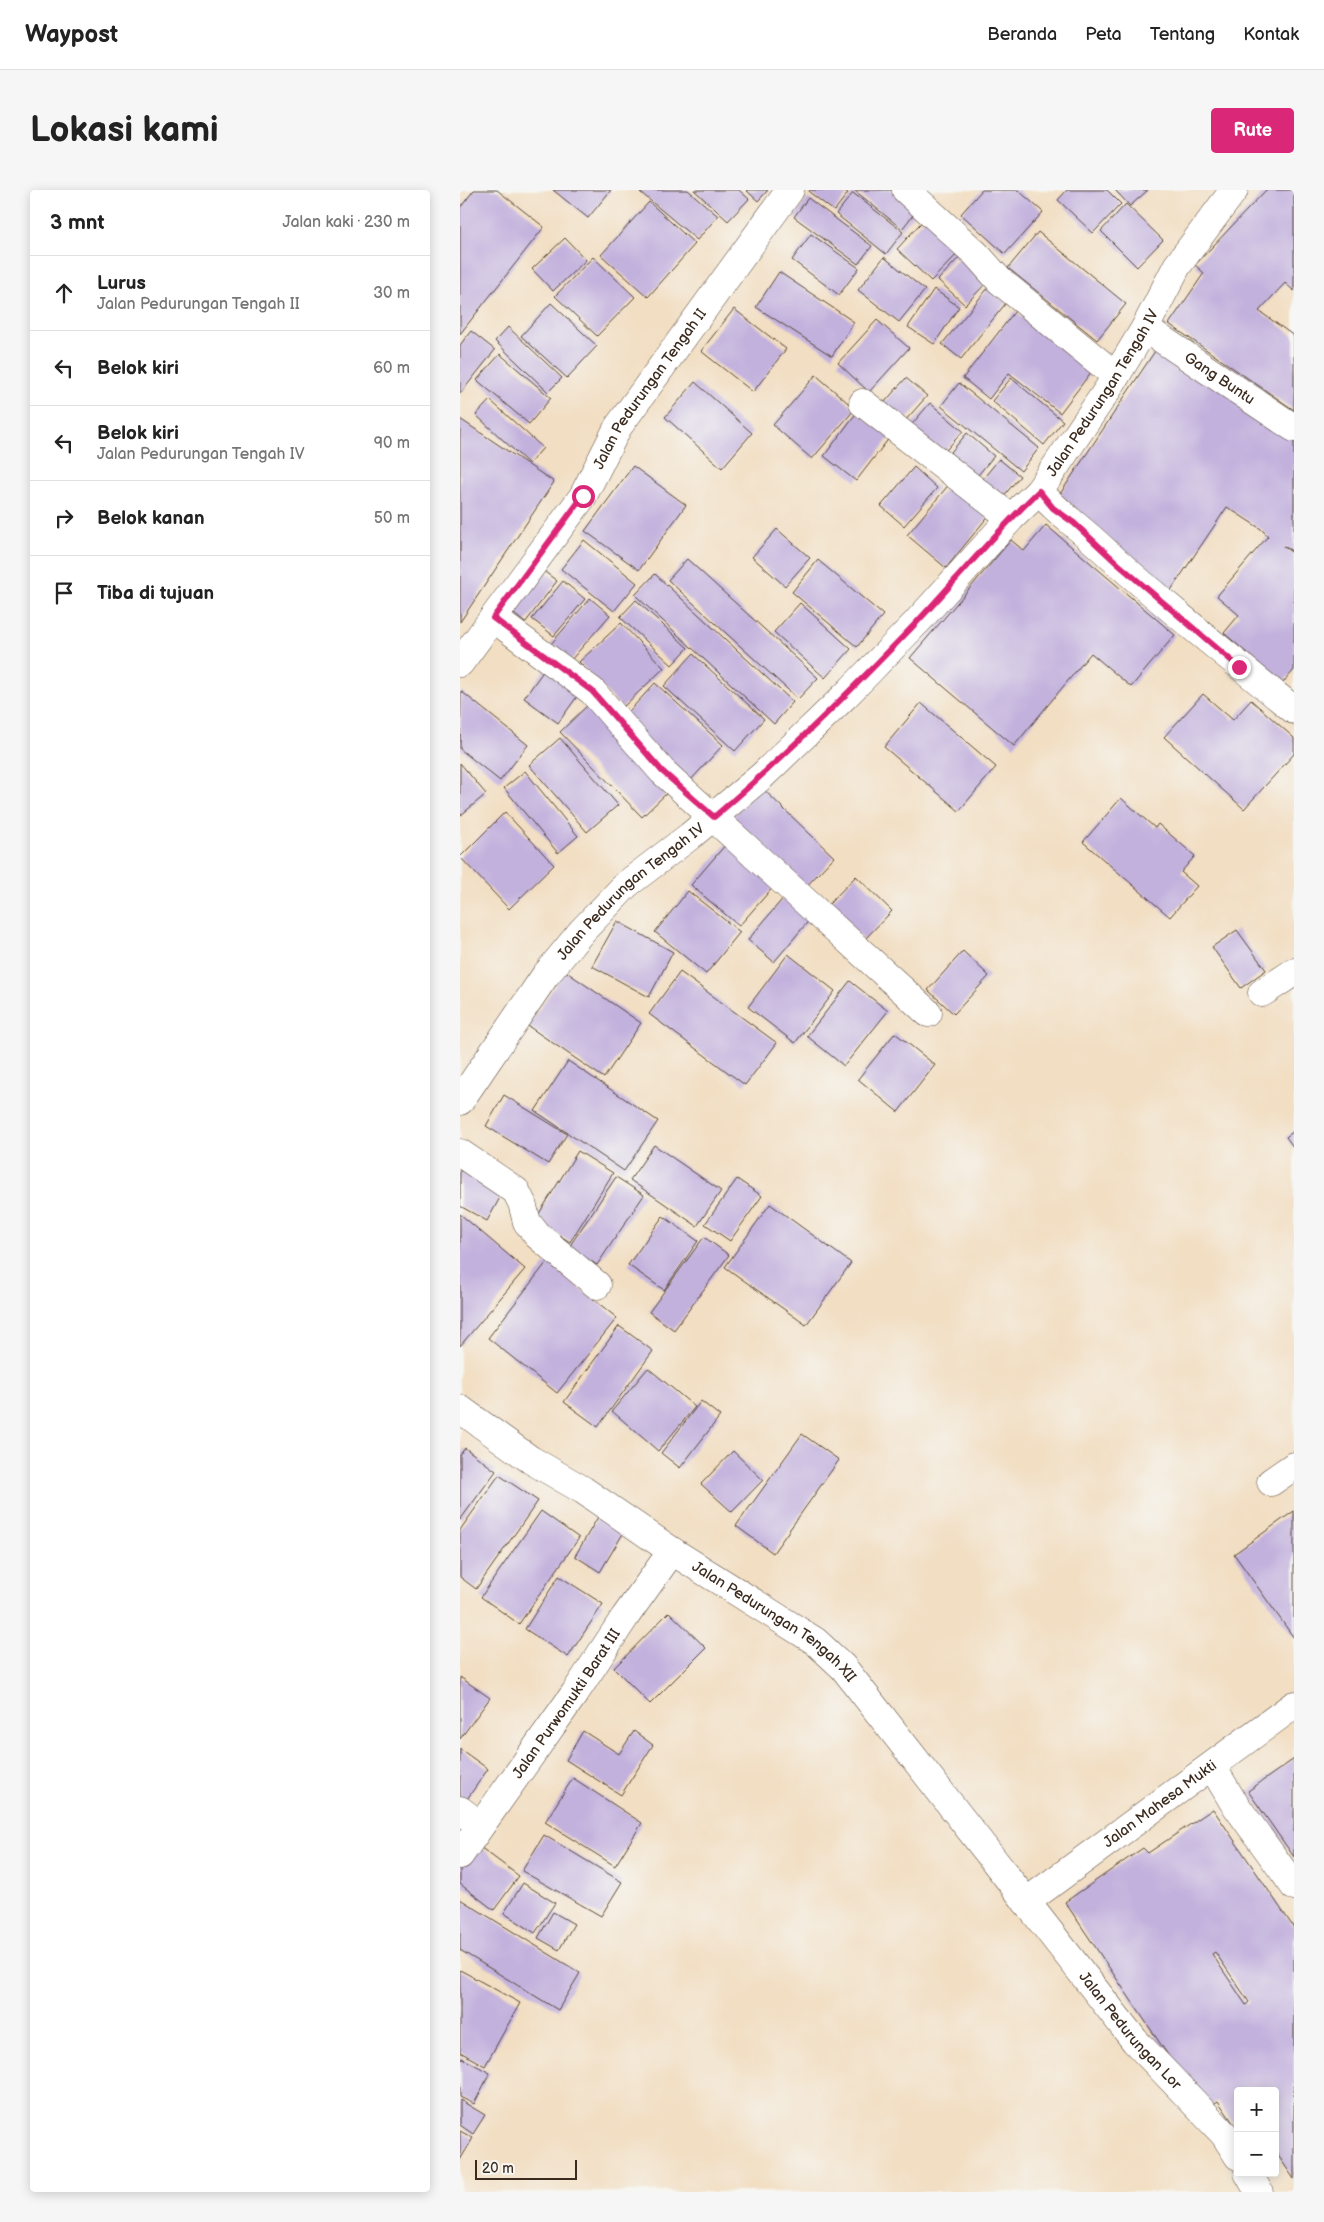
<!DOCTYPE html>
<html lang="id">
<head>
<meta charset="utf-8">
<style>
	body { margin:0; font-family:"Balsamiq Sans",sans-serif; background:#f6f6f6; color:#222 }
	.controls { position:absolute; right:15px; bottom:15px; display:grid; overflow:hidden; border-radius:5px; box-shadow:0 2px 12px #0003 }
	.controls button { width:45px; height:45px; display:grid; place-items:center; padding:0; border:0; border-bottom:1px solid #e0e0e0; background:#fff; color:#222; font:25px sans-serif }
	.scale { position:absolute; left:15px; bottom:12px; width:102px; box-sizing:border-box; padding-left:5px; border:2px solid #3b2a1e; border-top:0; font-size:14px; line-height:18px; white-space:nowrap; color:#3b2a1e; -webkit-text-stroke:4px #f6f6f2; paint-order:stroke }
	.stop { position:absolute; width:15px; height:15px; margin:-11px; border:4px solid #db2777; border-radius:50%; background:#fff }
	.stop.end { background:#db2777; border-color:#fff; box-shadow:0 1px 5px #0008 }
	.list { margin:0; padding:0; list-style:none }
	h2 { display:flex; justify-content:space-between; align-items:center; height:65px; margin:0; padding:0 20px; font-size:21px }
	h2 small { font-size:16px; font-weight:400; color:#767676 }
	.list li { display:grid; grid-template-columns:32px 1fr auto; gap:15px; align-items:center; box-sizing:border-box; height:75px; padding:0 20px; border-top:1px solid #e0e0e0 }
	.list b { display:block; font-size:19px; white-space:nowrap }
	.list p { margin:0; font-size:16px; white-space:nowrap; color:#767676 }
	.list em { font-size:16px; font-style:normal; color:#767676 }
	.icon { flex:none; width:28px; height:28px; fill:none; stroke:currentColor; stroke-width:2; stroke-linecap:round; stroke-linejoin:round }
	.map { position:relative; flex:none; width:834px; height:2002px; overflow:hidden; border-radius:5px }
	header { display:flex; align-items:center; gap:30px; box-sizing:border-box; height:70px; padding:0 25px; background:#fff; border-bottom:1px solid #e0e0e0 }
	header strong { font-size:24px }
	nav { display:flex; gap:28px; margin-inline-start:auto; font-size:18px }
	.intro { display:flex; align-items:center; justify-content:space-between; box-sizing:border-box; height:120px; padding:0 30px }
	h1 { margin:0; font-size:35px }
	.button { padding:12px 22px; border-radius:5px; background:#db2777; color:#fff; font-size:18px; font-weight:700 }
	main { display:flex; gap:30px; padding:0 30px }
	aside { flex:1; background:#fff; border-radius:5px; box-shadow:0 2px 12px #0003 }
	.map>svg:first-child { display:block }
	.building { fill:#c2b1dd; fill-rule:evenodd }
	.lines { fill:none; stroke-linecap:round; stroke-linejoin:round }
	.minor-casing { stroke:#564537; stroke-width:29 }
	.minor { stroke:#fff; stroke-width:28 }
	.route { stroke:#db2777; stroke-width:6 }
	.labels { text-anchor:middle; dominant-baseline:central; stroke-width:5; stroke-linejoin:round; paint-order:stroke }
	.street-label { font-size:15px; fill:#3b2a1e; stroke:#f6f6f2 }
</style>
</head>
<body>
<header>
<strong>Waypost</strong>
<nav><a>Beranda</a><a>Peta</a><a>Tentang</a><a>Kontak</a></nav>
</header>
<div class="intro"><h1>Lokasi kami</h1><a class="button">Rute</a></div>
<main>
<aside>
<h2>3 mnt<small>Jalan kaki · 230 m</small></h2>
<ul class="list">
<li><svg class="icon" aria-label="ahead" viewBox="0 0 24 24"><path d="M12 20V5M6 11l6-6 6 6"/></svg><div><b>Lurus</b><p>Jalan Pedurungan Tengah II</p></div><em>30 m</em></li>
<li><svg class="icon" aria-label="left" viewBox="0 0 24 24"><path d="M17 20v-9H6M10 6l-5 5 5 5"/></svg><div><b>Belok kiri</b></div><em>60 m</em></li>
<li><svg class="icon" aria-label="left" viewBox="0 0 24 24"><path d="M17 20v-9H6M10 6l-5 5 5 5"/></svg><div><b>Belok kiri</b><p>Jalan Pedurungan Tengah IV</p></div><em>90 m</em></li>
<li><svg class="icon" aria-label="right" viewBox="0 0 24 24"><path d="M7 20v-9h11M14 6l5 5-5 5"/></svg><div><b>Belok kanan</b></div><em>50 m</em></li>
<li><svg class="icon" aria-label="arrive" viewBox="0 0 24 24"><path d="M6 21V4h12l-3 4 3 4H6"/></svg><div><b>Tiba di tujuan</b></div></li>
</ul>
</aside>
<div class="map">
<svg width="834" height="2002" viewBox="0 0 834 2002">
	<rect width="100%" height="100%" fill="#f6f6f2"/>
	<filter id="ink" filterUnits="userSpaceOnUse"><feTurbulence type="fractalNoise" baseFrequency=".02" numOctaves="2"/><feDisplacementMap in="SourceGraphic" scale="10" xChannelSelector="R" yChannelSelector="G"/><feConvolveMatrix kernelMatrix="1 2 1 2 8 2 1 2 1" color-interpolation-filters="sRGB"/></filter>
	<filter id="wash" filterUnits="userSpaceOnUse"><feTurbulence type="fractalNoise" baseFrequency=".0096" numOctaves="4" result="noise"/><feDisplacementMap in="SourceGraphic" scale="20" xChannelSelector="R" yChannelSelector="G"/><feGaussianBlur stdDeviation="1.12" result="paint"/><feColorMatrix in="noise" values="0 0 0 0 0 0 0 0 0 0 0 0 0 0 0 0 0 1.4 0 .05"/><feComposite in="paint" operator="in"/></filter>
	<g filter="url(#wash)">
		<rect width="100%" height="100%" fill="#f2dec2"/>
		<g id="blocks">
			<g class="building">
				<path d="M 14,0 L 37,0 L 84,37 L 0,144 L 0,18 Z"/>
				<path d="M 93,0 L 151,0 L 128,28 Z"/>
				<path d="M 181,0 L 228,0 L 258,26 L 237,50 L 180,2 Z"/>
				<path d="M 234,0 L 279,0 L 289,9 L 268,31 Z"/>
				<path d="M 286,0 L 308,0 L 298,11 Z"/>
				<path d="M 350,0 L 383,0 L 388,3 L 374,21 L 349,2 Z"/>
				<path d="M 394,0 L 440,0 L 460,16 L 442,39 Z"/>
				<path d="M 522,0 L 558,0 L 583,22 L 545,64 L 501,24 Z"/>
				<path d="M 607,0 L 647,0 L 661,14 L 633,43 L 598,10 Z"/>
				<path d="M 655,0 L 688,0 L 670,16 Z"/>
				<path d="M 806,0 L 834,0 L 834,101 L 825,93 L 799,121 L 834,146 L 834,220 L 709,134 L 744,83 L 735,75 Z"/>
				<path d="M 393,3 L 443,42 L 426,64 L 376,24 Z"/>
				<path d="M 348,8 L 412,56 L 398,74 L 334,27 Z"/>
				<path d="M 189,12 L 235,54 L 188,107 L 141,65 Z"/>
				<path d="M 666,14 L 703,50 L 677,77 L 641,41 Z"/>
				<path d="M 469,24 L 504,57 L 471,91 L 437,59 Z"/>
				<path d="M 578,42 L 666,114 L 637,150 L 548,78 Z"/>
				<path d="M 351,44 L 399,78 L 379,105 L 332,70 Z"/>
				<path d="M 105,48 L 126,70 L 93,101 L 72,79 Z"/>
				<path d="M 506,60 L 533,86 L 505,115 L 478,90 Z"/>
				<path d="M 133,67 L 175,107 L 137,146 L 95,106 Z"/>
				<path d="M 424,67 L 465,100 L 439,132 L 398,100 Z"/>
				<path d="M 319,82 L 394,132 L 372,166 L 296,117 Z"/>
				<path d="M 528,98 L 546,113 L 501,169 L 482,154 Z"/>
				<path d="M 474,99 L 499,117 L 474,154 L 448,137 Z"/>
				<path d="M 91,113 L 137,156 L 107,188 L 61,146 Z"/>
				<path d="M 274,119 L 326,159 L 293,202 L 241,161 Z"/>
				<path d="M 555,121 L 632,181 L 600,223 L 549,183 L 529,209 L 503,188 Z"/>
				<path d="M 417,130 L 449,158 L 409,202 L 378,173 Z"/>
				<path d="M 48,137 L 102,188 L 88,202 L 35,151 Z"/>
				<path d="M 11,141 L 35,160 L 0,204 L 0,155 Z"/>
				<path d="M 699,155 L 834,245 L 834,362 L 823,356 L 834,364 L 834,480 L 822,494 L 764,443 L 779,425 L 757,406 L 808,346 L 801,339 L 767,317 L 709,403 L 600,304 Z"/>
				<path d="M 40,164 L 91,208 L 69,234 L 17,190 Z"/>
				<path d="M 356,185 L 395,219 L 352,269 L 313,235 Z"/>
				<path d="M 446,188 L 467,206 L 444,232 L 423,214 Z"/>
				<path d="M 551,188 L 603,231 L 584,255 L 532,211 Z"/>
				<path d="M 235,192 L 292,243 L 262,278 L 205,227 Z"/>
				<path d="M 499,193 L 579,258 L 561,281 L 481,216 Z"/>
				<path d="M 30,210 L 83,258 L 69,274 L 16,225 Z"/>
				<path d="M 470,213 L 503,241 L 480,267 L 448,239 Z"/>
				<path d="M 397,222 L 430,247 L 396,291 L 364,266 Z"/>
				<path d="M 0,229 L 94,292 L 0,432 Z"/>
				<path d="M 507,243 L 534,266 L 513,291 L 486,268 Z"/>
				<path d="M 539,269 L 560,286 L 538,313 L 517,296 Z"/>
				<path d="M 173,276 L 226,315 L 179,380 L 125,341 Z"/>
				<path d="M 454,277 L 477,298 L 444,336 L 421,316 Z"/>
				<path d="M 491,292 L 530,324 L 486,378 L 447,345 Z"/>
				<path d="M 586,335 L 715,445 L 671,497 L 631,463 L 554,556 L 450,468 L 551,350 L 564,361 Z"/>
				<path d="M 317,339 L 350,368 L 325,396 L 292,367 Z"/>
				<path d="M 124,350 L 177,393 L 154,421 L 101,379 Z"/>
				<path d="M 227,369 L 358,488 L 338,509 L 208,390 Z"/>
				<path d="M 358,370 L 423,425 L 397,457 L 332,402 Z"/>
				<path d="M 77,376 L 97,391 L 65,433 L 46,417 Z"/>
				<path d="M 195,384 L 333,512 L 314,534 L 175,405 Z"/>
				<path d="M 103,391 L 125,409 L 94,446 L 72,429 Z"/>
				<path d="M 130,408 L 150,425 L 111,470 L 91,454 Z"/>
				<path d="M 176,410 L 228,458 L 212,475 L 160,427 Z"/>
				<path d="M 340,413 L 391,459 L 365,488 L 314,442 Z"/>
				<path d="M 161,433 L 204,478 L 162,518 L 119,472 Z"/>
				<path d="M 233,464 L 304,529 L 275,561 L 204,496 Z"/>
				<path d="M 87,476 L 121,501 L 98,533 L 64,508 Z"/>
				<path d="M 195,493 L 263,555 L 229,592 L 161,530 Z"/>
				<path d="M 1,501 L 68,555 L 40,591 L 0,559 Z"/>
				<path d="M 743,504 L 773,530 L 791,510 L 834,548 L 834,564 L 784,619 L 704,547 Z"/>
				<path d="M 130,513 L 212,598 L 182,627 L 100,542 Z"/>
				<path d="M 461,513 L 536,577 L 499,621 L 424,557 Z"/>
				<path d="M 100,548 L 158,615 L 127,642 L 69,575 Z"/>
				<path d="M 0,573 L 26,604 L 0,626 Z"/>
				<path d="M 65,581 L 118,646 L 98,663 L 44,598 Z"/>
				<path d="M 301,597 L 374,667 L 341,702 L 268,631 Z"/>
				<path d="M 661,608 L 695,638 L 698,634 L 735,666 L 721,682 L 737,696 L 710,727 L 623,652 Z"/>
				<path d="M 45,622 L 94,675 L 49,719 L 0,667 Z"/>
				<path d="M 267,653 L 315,695 L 279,736 L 231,695 Z"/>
				<path d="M 396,686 L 432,721 L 404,750 L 369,714 Z"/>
				<path d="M 228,701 L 280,742 L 246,784 L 195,742 Z"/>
				<path d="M 325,706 L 351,728 L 314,772 L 288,750 Z"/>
				<path d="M 157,731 L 213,762 L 189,807 L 132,776 Z"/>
				<path d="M 777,740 L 806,780 L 781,798 L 752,757 Z"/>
				<path d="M 503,761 L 529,786 L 494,824 L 468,800 Z"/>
				<path d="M 328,764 L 375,801 L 335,853 L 288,817 Z"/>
				<path d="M 105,781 L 181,833 L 144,888 L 68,836 Z"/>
				<path d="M 220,782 L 317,853 L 285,895 L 189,824 Z"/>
				<path d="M 390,791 L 428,821 L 384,876 L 347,846 Z"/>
				<path d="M 435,843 L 475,875 L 438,922 L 398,889 Z"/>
				<path d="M 108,871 L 198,931 L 164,981 L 75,921 Z"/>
				<path d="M 44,905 L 107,944 L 88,974 L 26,936 Z"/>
				<path d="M 834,941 L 834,958 L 826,947 Z"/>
				<path d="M 194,955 L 261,1001 L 237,1036 L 170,990 Z"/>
				<path d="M 118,961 L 153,983 L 110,1052 L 75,1030 Z"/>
				<path d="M 0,980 L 42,1004 L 27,1031 L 0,1016 Z"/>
				<path d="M 156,987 L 184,1005 L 137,1075 L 109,1057 Z"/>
				<path d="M 277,989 L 302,1006 L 270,1051 L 245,1034 Z"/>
				<path d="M 310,1014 L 391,1073 L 346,1135 L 265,1077 Z"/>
				<path d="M 0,1024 L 65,1079 L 0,1156 Z"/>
				<path d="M 203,1026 L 238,1051 L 204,1100 L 168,1075 Z"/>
				<path d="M 244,1047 L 269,1065 L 214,1140 L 189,1122 Z"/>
				<path d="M 87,1072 L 157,1128 L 97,1203 L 28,1148 Z"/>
				<path d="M 159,1136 L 193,1161 L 138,1237 L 104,1212 Z"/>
				<path d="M 188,1178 L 235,1217 L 198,1261 L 152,1221 Z"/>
				<path d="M 241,1211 L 260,1226 L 220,1278 L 201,1263 Z"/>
				<path d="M 342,1244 L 379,1270 L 313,1363 L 276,1336 Z"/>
				<path d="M 5,1258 L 36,1281 L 0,1330 L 0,1265 Z"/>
				<path d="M 273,1261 L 303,1290 L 272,1322 L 241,1294 Z"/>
				<path d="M 39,1285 L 78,1311 L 16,1399 L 0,1387 L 0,1340 Z"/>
				<path d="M 81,1321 L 119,1348 L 59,1434 L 21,1407 Z"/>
				<path d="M 834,1321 L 834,1448 L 774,1364 Z"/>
				<path d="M 138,1327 L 164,1342 L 140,1382 L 115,1366 Z"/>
				<path d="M 99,1386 L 143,1414 L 108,1467 L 65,1439 Z"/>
				<path d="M 209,1422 L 246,1458 L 190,1514 L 154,1478 Z"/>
				<path d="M 0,1487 L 30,1508 L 0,1549 Z"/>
				<path d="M 123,1541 L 159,1564 L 174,1541 L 193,1555 L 161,1605 L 106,1570 Z"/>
				<path d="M 0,1559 L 28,1579 L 5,1612 L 0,1608 Z"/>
				<path d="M 834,1569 L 834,1667 L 788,1601 Z"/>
				<path d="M 113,1588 L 182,1633 L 155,1676 L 85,1632 Z"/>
				<path d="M 753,1619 L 834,1738 L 834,1989 L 815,1961 L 815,1901 L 778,1901 L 778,1940 L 758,1911 L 745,1920 L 605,1712 L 683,1658 L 688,1663 ZM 755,1762 L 789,1812 L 786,1815 L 752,1764 Z"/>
				<path d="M 84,1645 L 162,1692 L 141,1726 L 62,1681 Z"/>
				<path d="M 16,1654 L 59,1686 L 34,1720 L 0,1694 L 0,1676 Z"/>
				<path d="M 63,1693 L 95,1713 L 75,1743 L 44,1723 Z"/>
				<path d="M 0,1709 L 120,1783 L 98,1820 L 0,1760 Z"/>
				<path d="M 93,1722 L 114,1734 L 99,1760 L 78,1748 Z"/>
				<path d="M 0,1780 L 60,1813 L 25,1876 L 0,1862 Z"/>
				<path d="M 0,1867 L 30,1883 L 14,1914 L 0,1907 Z"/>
				<path d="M 0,1910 L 25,1925 L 13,1944 L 0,1935 Z"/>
				<path d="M 0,1941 L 13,1948 L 0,1970 Z"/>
			</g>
		</g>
	</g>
	<g filter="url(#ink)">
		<use href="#blocks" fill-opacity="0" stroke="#564537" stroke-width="1"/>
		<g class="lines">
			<defs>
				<g id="minor">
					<path d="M 446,0 L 516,64 L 540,91 L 656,186"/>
					<path id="s1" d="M 685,138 L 834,238"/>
					<path d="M 403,213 L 551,328"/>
					<path d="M 579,301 C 596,321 615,334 635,352 C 699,411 767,465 834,520"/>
					<path d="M 33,428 L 132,501 L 202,581 L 468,823"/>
					<path id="s2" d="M 0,473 L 123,306 L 158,237 L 330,0"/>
					<path d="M 802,803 L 834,782"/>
					<path id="s3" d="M 0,911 L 85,786 L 122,741 L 167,694 L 230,646 L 302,586 L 386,505 L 457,432 L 551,328 L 579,301 L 648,199 L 685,138 L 717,76 L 774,0"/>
					<path d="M 0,963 L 56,1001 L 62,1013 L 67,1032 L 77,1045 L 137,1095"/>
					<path id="s4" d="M 0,1219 L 71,1270 L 123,1300 L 212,1361 L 355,1451 L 383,1477 L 675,1851 L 764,1944 L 778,1966"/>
					<path d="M 811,1292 L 834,1276"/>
					<path d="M 752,1576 L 772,1610 L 834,1696"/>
					<path d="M 0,1620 L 20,1635"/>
					<path id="s5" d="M 0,1665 L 115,1503 L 165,1427 L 212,1361"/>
					<path id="s6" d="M 566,1712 L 834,1515"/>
					<path d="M 788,1983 L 799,2002"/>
				</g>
			</defs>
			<use href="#minor" class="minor-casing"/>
			<use href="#minor" class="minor"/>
		</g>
	</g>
	<g class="lines" filter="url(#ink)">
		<path class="route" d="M 123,306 L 33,428 L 132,501 L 202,581 L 254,627 C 326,566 392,500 457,432 C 498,388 536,342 579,301 L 593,318 L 614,333 L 658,374 L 779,477"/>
	</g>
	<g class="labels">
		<g class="street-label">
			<text stroke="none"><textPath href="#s1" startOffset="90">Gang Buntu</textPath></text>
			<text stroke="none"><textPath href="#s2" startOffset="334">Jalan Pedurungan Tengah II</textPath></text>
			<text stroke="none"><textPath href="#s3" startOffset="962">Jalan Pedurungan Tengah IV</textPath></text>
			<text stroke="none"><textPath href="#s3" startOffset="272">Jalan Pedurungan Tengah IV</textPath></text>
			<text stroke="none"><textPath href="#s4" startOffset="380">Jalan Pedurungan Tengah XII</textPath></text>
			<text stroke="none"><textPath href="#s5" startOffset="185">Jalan Purwomukti Barat III</textPath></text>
			<text stroke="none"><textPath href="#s6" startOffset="166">Jalan Mahesa Mukti</textPath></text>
			<text stroke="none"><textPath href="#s4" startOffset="926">Jalan Pedurungan Lor</textPath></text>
		</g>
	</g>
</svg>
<div class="controls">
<button>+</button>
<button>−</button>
</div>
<div class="scale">20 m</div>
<div class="stop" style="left:123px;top:306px"></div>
<div class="stop end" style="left:779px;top:477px"></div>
</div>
</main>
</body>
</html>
